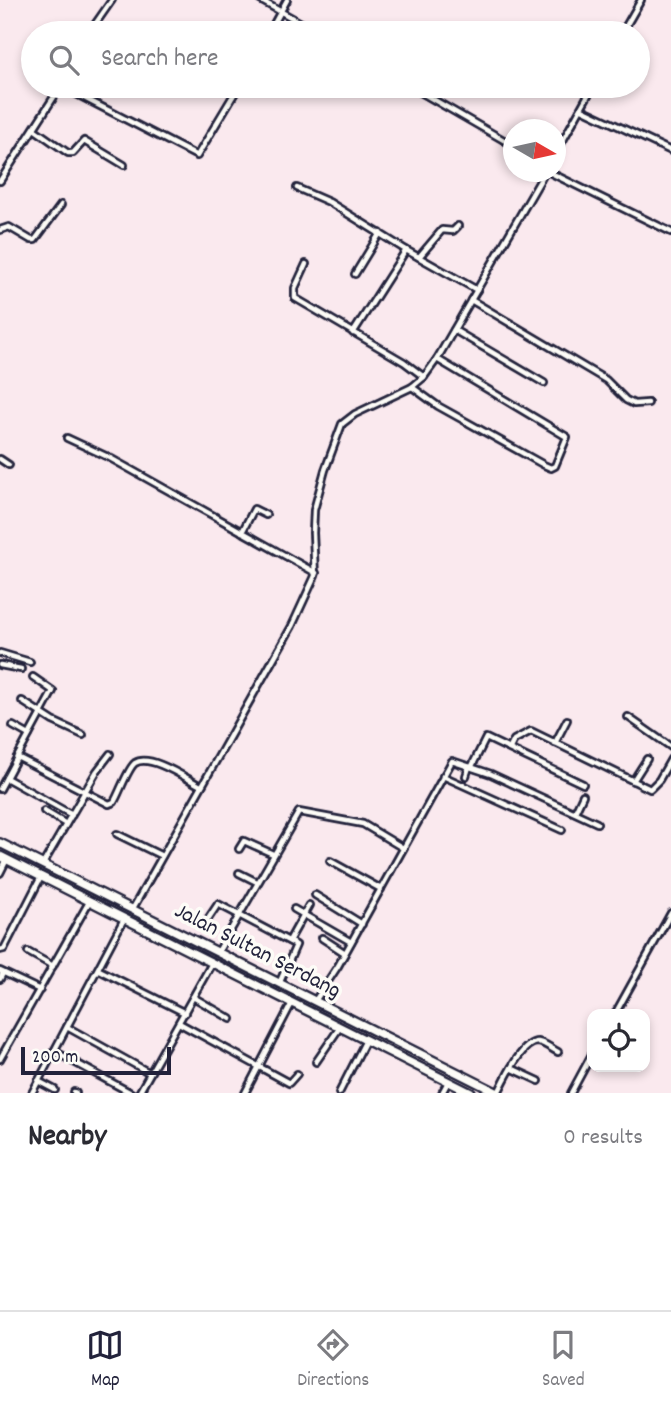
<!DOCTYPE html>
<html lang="en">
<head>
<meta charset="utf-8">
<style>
	body { margin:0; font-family:Dekko,sans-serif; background:#f7f7f7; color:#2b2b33 }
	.controls { position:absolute; right:21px; bottom:21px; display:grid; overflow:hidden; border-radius:14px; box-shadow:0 4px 10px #0003 }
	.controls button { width:63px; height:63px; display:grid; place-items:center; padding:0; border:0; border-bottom:2px solid #e1e1e2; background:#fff; color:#2b2b33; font:35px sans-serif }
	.compass { position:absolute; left:503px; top:119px; width:63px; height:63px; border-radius:50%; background:#fff; box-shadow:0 4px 10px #0003; rotate:99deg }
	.scale { position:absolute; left:21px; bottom:18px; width:150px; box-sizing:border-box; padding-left:7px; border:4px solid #22223b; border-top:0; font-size:19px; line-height:24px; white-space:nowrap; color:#22223b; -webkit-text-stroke:5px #fdfcf7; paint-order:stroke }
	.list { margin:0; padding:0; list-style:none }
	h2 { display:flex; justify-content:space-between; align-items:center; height:91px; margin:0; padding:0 28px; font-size:30px }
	h2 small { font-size:23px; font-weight:400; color:#7c7c81 }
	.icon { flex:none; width:38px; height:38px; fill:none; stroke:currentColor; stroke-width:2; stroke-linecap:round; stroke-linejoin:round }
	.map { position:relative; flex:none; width:671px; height:1093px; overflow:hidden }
	.search { position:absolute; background:#fff; box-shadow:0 4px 10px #0003; left:21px; right:21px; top:21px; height:77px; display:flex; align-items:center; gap:18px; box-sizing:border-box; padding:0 24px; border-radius:38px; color:#7c7c81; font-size:26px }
	.sheet { height:217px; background:#fff }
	nav { display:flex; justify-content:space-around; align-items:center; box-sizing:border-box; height:98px; border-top:2px solid #e1e1e2; background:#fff; font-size:19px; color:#7c7c81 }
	nav a { display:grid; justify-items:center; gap:4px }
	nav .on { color:#22223b }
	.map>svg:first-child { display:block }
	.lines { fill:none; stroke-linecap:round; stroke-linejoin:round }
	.minor-casing { stroke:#22223b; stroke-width:10 }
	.trunk-casing { stroke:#22223b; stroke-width:12 }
	.minor { stroke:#fdfcf7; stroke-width:4.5 }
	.trunk { stroke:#fdfcf7; stroke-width:7 }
	.labels { text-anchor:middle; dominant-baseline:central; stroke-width:7; stroke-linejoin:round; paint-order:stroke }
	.street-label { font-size:23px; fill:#22223b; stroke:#fdfcf7 }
</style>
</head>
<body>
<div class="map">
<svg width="671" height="1093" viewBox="0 0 671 1093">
	<rect width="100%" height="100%" fill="#fae9ee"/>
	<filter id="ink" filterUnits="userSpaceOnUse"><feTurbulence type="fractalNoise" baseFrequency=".0143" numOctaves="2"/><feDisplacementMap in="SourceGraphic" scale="14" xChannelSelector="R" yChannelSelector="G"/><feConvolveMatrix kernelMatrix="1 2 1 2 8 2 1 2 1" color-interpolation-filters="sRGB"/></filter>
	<g filter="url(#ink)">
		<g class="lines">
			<defs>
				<g id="minor">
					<path d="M 260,0 L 319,33"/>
					<path d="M 89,33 L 112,0"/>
					<path d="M 269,33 L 287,0"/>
					<path d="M 622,33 L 641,0"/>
					<path d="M 61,86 L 197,156 L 239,86"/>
					<path d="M 410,86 L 514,146"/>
					<path d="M 582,109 L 671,151"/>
					<path d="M 34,129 L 68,153 L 73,153 L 84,141 L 124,165"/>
					<path d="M 556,153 L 593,86"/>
					<path d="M 549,172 L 671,232"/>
					<path d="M 0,181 L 61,86"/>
					<path d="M 297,188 L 329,202 L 406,250 L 477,290"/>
					<path d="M 0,230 L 9,227 L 31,240 L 35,240 L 61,205"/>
					<path d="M 419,257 L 442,230 L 453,231 L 458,226"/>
					<path d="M 306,264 L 295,288 L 295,298 L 404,362 L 424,377"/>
					<path d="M 355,274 L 380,233"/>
					<path d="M 471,300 L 606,380 L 626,400 L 634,404 L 648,403"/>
					<path d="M 454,330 L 544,383"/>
					<path d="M 353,333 L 406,250"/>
					<path d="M 412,387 L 438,406 L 544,465 L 551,468 L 555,466 L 567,437 L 437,359"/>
					<path d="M 67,438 L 110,458 L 316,573"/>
					<path d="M 0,459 L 9,465"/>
					<path d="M 242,532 L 254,509 L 266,515"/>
					<path d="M 0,653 L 30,662"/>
					<path d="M 0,665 L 21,669"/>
					<path d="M 22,701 L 53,721 L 83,735"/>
					<path d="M 628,717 L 671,747"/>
					<path d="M 13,726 L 29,735"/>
					<path d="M 555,743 L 567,720"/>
					<path d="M 510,748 L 514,740 L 531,731 L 650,789 L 659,780 L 671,759"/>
					<path d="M 17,757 L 109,804 L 114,802 C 119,794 128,768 135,763 C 150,753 187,779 201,786"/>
					<path d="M 472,766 L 486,738 L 583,784"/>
					<path d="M 443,776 L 562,830"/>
					<path d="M 466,776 L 469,767"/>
					<path d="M 6,778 L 72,815"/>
					<path d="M 633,781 L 647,759"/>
					<path d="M 0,789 L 53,691 L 33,677"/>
					<path d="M 44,811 L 66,824"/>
					<path d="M 575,812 L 583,795"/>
					<path d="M 117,834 L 162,856"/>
					<path d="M 239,849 L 244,841 L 273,854"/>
					<path d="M 330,861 L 381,889"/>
					<path d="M 43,864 L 97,771 L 110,754"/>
					<path d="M 0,873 L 7,859"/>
					<path d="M 239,873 L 257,882"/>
					<path d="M 315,895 L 362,924"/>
					<path d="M 294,909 L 351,942"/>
					<path d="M 132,910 L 292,626 L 315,576 L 313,533 L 314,510 L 325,470 L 342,424 L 355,414 L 412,387 L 424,377 L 437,359 L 545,172"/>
					<path d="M 208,919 L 218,904 L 296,945 L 279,984"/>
					<path d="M 322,938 L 345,953"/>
					<path d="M 289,941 L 309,905"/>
					<path d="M 0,950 L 4,949 L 41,877"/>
					<path d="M 28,952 L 53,966"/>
					<path d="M 218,952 L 299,812 L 363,824 L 403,848"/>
					<path d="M 99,970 L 185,1013"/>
					<path d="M 0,971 L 40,990"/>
					<path d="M 0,979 L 3,973"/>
					<path d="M 193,997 L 231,1019"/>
					<path d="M 315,1001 L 338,966 L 452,761 L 491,774 L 597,823"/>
					<path d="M 615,1014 L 671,913"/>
					<path d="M 179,1023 L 289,1083 L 297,1074"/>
					<path d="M 67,1027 L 150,1073"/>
					<path d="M 54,1051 L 131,1093"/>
					<path d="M 0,1059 L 89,902"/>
					<path d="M 316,1062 L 340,1027"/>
					<path d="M 511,1068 L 539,1081"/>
					<path d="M 38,1081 L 55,1090"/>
					<path d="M 74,1092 L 76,1093"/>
					<path d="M 32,1093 L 124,919"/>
					<path d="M 139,1093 L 212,963"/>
					<path d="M 245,1093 L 292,1003"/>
					<path d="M 339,1093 L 366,1040"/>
					<path d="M 442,1093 L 448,1082"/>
					<path d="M 498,1093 C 504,1081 522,1041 538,1042 C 545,1043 552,1049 558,1052"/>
					<path d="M 571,1093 L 592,1054"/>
				</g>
				<g id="trunk">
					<path d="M 0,843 L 498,1093"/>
					<path d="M 0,856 L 471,1093"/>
				</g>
			</defs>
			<use href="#minor" class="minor-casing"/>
			<use href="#trunk" class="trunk-casing"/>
			<use href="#minor" class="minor"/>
			<use href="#trunk" class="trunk"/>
		</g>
	</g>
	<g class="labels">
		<g class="street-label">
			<text transform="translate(257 952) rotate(27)">Jalan Sultan Serdang</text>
		</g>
	</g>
</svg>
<div class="controls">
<button><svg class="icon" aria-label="locate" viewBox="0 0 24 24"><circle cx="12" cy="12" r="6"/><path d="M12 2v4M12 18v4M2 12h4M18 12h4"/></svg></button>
</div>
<svg class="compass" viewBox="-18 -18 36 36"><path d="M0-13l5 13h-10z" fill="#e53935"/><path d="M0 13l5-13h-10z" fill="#7c7c81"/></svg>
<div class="scale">200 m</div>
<div class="search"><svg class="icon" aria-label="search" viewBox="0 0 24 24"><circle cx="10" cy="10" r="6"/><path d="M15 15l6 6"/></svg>Search here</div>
</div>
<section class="sheet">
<h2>Nearby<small>0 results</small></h2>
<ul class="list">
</ul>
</section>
<nav>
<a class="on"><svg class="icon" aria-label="map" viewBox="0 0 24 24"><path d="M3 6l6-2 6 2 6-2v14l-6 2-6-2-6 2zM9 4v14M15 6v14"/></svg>Map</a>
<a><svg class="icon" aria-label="directions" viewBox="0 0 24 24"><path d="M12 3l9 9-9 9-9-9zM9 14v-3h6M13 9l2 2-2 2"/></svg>Directions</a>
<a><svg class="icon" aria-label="saved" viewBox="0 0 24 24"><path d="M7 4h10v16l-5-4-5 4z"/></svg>Saved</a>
</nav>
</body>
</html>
